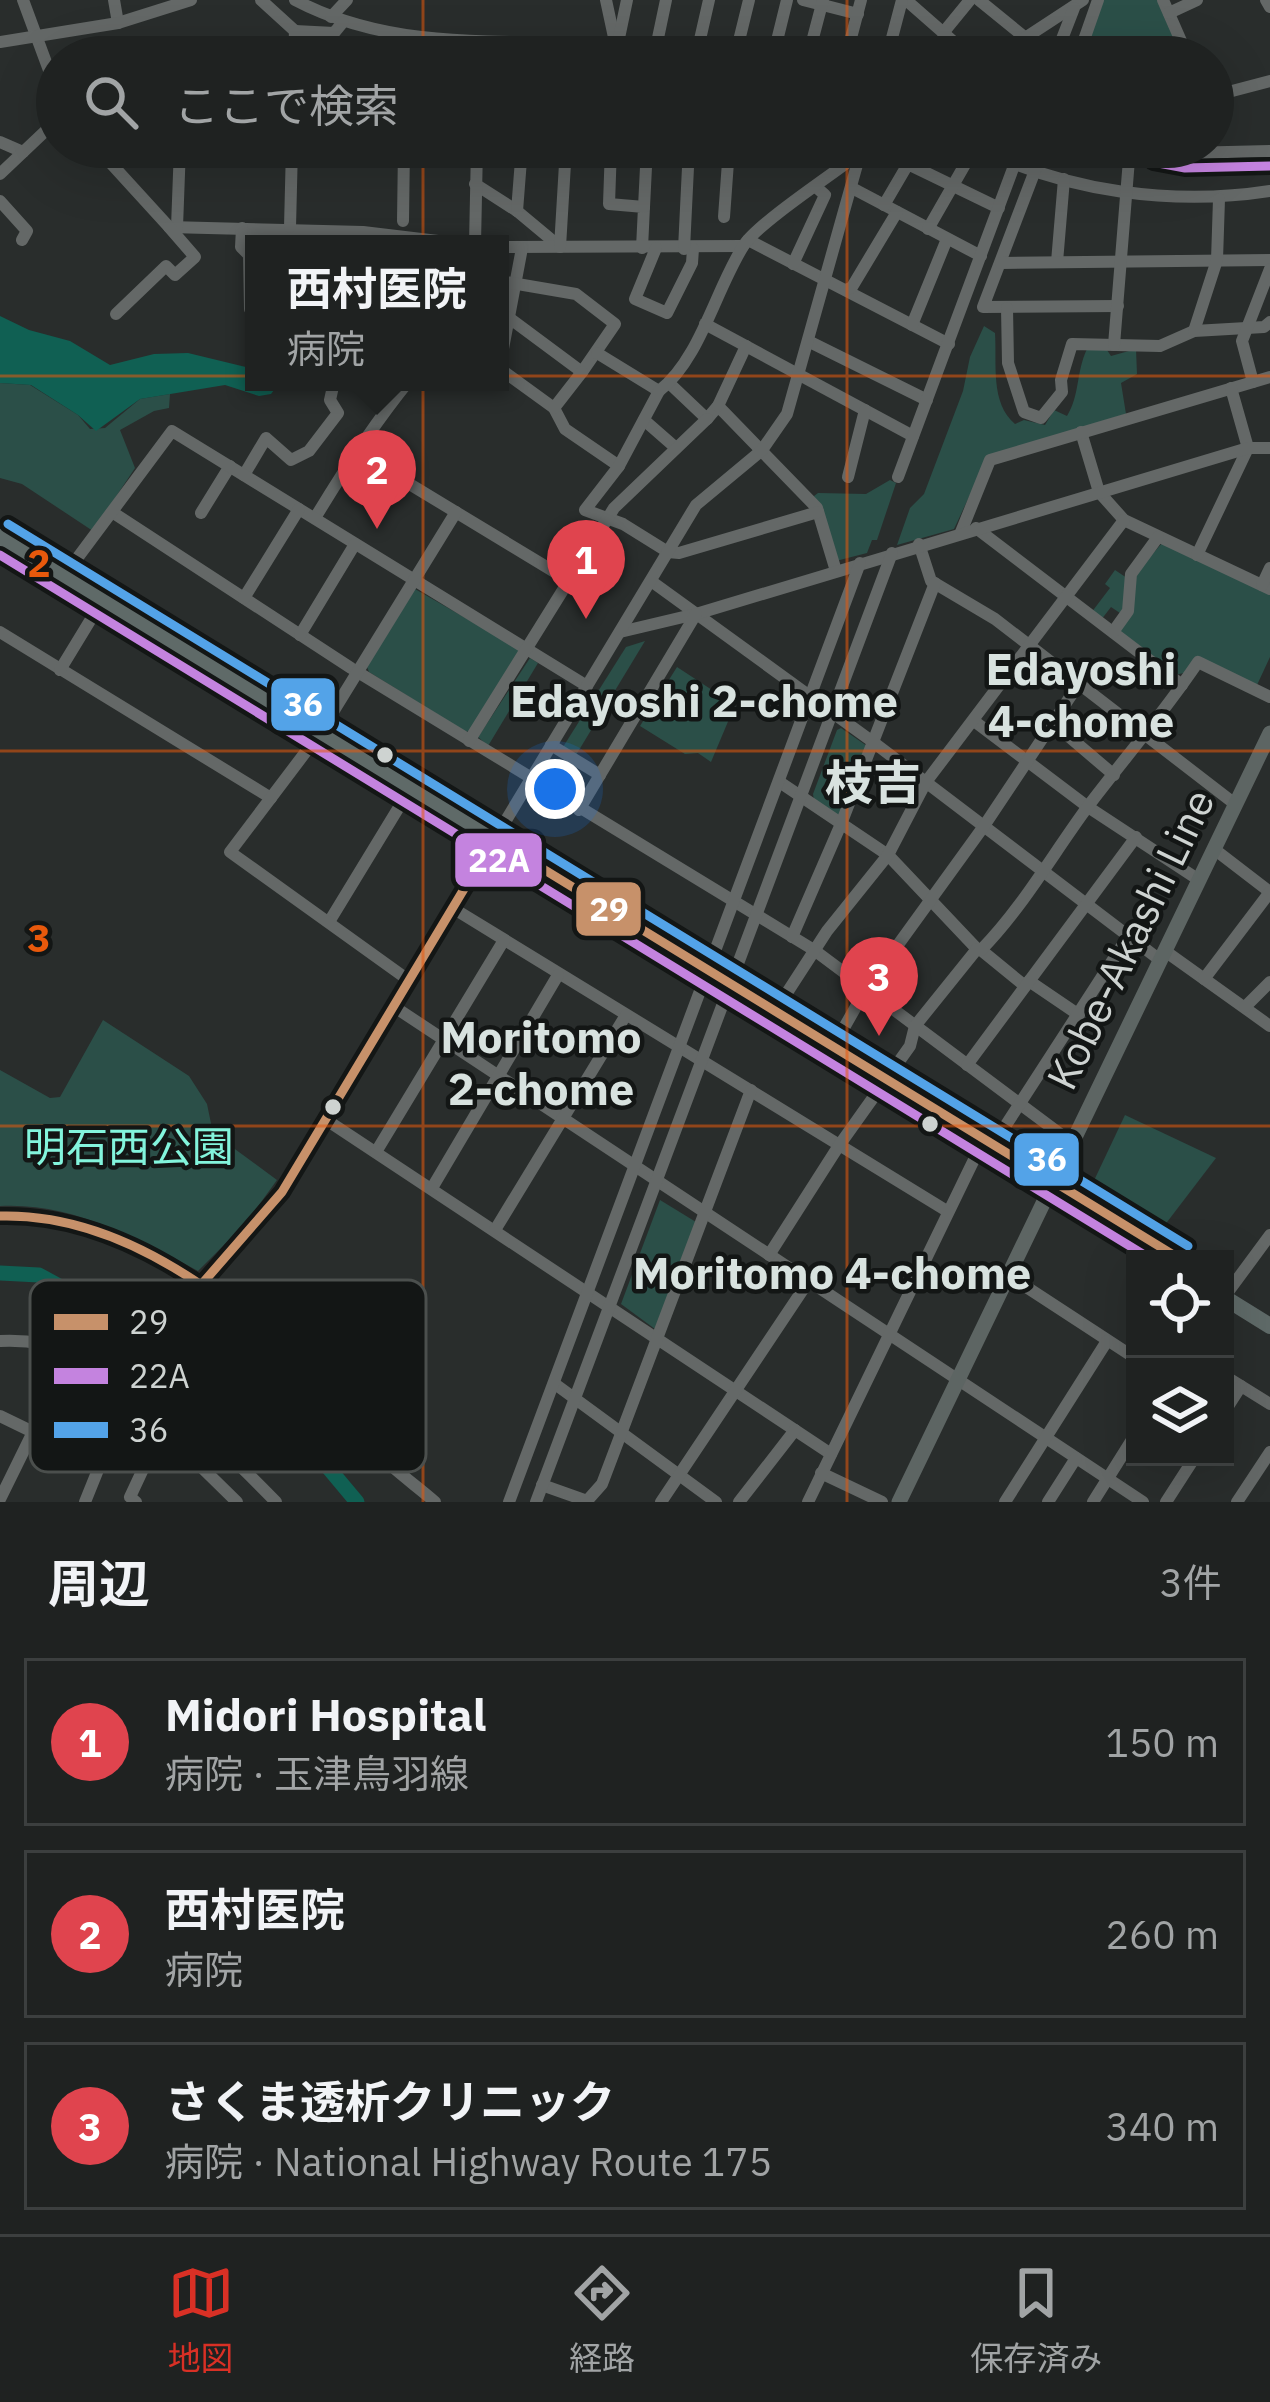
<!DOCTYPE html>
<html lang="ja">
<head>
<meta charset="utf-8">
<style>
	body { margin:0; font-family:"IBM Plex Sans","Noto Sans JP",sans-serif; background:#272a2a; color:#f1f3f6 }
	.controls { position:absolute; right:36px; bottom:36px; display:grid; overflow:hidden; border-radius:0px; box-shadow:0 12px 48px #0002 }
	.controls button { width:108px; height:108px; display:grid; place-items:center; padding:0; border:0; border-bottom:3px solid #3c3f3f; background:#1f2221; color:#f1f3f6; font:60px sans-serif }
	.you { position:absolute; left:555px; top:789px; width:42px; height:42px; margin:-30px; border:9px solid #fff; border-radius:50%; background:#1a73e8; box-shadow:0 0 0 18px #1a73e833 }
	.badge { display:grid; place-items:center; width:78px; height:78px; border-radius:50%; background:#d93025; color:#fff; font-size:39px; font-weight:700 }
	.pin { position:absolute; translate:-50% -99px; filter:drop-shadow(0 3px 6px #0008) }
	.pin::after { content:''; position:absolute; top:63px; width:42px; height:36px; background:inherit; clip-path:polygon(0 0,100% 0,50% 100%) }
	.popup { position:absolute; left:245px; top:235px; width:264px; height:156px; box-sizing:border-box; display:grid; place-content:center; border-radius:0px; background:#1f2221; filter:drop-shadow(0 3px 9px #0005); font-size:39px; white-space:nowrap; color:#a1a4a5 }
	.popup b { font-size:45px; color:#f1f3f6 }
	.popup::after { content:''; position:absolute; left:50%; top:100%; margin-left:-24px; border:24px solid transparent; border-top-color:#1f2221 }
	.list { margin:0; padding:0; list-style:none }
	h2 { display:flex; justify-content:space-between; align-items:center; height:156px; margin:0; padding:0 48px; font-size:51px }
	h2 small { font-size:39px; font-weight:400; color:#a1a4a5 }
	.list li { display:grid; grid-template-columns:78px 1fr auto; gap:36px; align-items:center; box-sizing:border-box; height:168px; margin:0 24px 24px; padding:0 24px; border:3px solid #3c3f3f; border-radius:0px }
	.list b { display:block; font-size:45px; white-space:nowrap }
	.list p { margin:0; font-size:39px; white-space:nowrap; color:#a1a4a5 }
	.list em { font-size:39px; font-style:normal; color:#a1a4a5 }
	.icon { flex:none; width:66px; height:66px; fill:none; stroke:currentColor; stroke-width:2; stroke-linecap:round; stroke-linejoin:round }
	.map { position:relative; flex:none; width:1270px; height:1502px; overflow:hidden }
	.search { position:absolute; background:#1f2221; box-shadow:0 12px 48px #0002; left:36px; right:36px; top:36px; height:132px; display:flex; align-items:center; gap:30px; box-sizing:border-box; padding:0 42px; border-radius:66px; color:#a1a4a5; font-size:45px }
	.sheet { height:732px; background:#1f2221 }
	nav { display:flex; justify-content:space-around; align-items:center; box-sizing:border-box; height:168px; border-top:3px solid #3c3f3f; background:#1f2221; font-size:33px; color:#a1a4a5 }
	nav a { display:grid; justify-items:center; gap:6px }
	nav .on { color:#d93025 }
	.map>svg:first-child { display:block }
	.green { fill:#2b4f48 }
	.water { fill:#106053 }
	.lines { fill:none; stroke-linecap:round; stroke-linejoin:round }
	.river { stroke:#106053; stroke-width:15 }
	.minor { stroke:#646867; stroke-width:12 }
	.major { stroke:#5d6563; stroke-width:15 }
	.highway { stroke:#5f6a68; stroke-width:16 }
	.bus-1-casing { stroke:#131615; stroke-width:18 }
	.bus-2-casing { stroke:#131615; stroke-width:18 }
	.bus-3-casing { stroke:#131615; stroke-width:18 }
	.bus-1 { stroke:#c7916a; stroke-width:9 }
	.bus-2 { stroke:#c483df; stroke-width:9 }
	.bus-3 { stroke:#53a3e8; stroke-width:9 }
	.grid { fill:none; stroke:#e8590c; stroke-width:3; stroke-opacity:0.55 }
	.bus-dot { fill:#ced3d1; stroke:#131615; stroke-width:4.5 }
	.labels { text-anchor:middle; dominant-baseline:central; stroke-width:9; stroke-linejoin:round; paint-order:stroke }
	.street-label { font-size:42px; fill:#ced3d1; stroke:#131615 }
	.park-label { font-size:42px; fill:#83f4dc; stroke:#131615 }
	.neighbourhood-label { font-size:45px; font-weight:bold; fill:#d8e2df; stroke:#131615 }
	.quarter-label { font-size:48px; font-weight:bold; fill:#d8e2df; stroke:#131615 }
	.key { fill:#131615; stroke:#4b4f4d; stroke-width:3 }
	.key-label { font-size:33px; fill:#ced3d1 }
	.grid-label { font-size:39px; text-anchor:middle; font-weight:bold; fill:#e8590c; stroke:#131615; stroke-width:9; stroke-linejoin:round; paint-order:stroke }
	.line-badge { stroke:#131615; stroke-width:4.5 }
	.badge-label { font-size:33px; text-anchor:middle; font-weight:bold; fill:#fff }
</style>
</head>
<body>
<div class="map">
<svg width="1270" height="1502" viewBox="0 0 1270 1502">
	<rect width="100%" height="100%" fill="#292d2c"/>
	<g class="green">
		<path d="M 1102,0 L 1158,0 L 1183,57 L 1082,57 Z"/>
		<path d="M 984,326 L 995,333 C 997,364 990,403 1015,424 L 1024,420 L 1045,425 L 1054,410 L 1067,416 C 1080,395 1076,372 1087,349 L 1107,350 L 1111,356 L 1136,349 L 1137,374 L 1121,383 L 1126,414 L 988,456 L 954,529 L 897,545 L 910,508 L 924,494 L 963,391 L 970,357 Z"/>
		<path d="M 0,383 L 30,385 L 78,415 L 90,429 L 105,428 L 140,399 L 170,394 L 169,408 L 154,411 L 120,430 L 135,468 L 93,531 L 22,484 L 0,478 Z"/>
		<path d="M 890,480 L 896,483 L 877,540 L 872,540 L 867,553 L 836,561 L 814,496 L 818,493 L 866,494 Z"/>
		<path d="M 1163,542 L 1270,593 L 1270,657 L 1257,685 L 1197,657 L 1184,673 L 1174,675 L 1119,630 L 1123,615 L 1111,607 L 1101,620 L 1091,613 L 1110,588 L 1105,584 L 1115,570 L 1130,580 Z"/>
		<path d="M 415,589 L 518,648 L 519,655 L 472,730 L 466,732 L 369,672 L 367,667 Z"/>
		<path d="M 645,641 L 576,755 L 563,747 L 626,647 Z"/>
		<path d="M 530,658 L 538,663 L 488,746 L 478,737 Z"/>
		<path d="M 677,667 L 735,705 L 711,762 L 698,753 L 685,754 L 640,726 Z"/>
		<path d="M 841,728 L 867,746 L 839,816 L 814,800 L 813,794 L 837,730 Z"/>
		<path d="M 103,1020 L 189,1076 L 207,1104 L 213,1133 L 277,1180 L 245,1224 L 198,1271 C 139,1238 70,1202 0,1206 L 0,1070 L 50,1098 L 60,1097 Z"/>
		<path d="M 1125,1115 L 1216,1158 L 1161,1230 L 1090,1189 Z"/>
		<path d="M 660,1200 L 696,1222 L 655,1329 L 621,1304 Z"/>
	</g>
	<path class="water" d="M 0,316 L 29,330 L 70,341 L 110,365 L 154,354 L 188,353 L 254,369 L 254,382 L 280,382 L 271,394 L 259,396 L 225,385 L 140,399 L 96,431 L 78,415 L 31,385 L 0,383 Z"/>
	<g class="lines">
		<path class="river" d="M 0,1273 L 39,1275 L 194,1360 L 326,1465 L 357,1502"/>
		<g class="minor">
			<path d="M 23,0 L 57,92"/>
			<path d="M 114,0 L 118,23"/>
			<path d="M 261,0 L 295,31"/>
			<path d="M 295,0 C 433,73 597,20 744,57"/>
			<path d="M 606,0 L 615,42"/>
			<path d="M 803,0 L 858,14"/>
			<path d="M 906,0 L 971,57"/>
			<path d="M 979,0 L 1049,57"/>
			<path d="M 1163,0 L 1188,57"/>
			<path d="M 1266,0 L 1270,7"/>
			<path d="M 1169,13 L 1197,0"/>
			<path d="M 331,17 L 347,0"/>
			<path d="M 943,33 L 970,0"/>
			<path d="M 0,42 L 118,23 L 191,0"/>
			<path d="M 294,57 L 295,31 L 334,33 L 343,22"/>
			<path d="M 405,57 L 405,37"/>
			<path d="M 615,57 L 627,0"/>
			<path d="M 654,57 L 666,0"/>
			<path d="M 696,57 L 709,0"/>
			<path d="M 735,57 L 749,0"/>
			<path d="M 773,57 L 787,0"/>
			<path d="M 808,57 L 823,0"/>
			<path d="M 846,57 L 861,0"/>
			<path d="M 887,57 L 902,0"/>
			<path d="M 996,57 L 1083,0"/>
			<path d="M 1055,57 L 1074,8"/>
			<path d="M 1078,57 L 1098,0"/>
			<path d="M 1213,96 L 1270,81"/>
			<path d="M 0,142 L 23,152"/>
			<path d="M 96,147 L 169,227 L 363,232 L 463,244"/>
			<path d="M 611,147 L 609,204 L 644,207 L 642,248"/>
			<path d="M 642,147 L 766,153 L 766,147"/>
			<path d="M 978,147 C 1065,192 1174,206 1270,191"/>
			<path d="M 1044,147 L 983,307 L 1118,306"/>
			<path d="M 1156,147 L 1186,153 L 1270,151"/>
			<path d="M 0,174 L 57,120"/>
			<path d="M 475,184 L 517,211 L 559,246"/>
			<path d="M 852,188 L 981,256"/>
			<path d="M 0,201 L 27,231 L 22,240"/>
			<path d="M 884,205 L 908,164 L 999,208"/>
			<path d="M 644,207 L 647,147"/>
			<path d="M 517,211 L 522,147"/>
			<path d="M 724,217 L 729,148"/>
			<path d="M 403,221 L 404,147"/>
			<path d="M 177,227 L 180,147"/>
			<path d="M 290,227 L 292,147"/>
			<path d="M 242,228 L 241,247 L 249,255 L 250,309 L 254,310"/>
			<path d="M 928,229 L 975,147"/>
			<path d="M 748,240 L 949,344"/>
			<path d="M 475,244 L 477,147"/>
			<path d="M 500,247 L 743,246"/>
			<path d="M 560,247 L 566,147"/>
			<path d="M 522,248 L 502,354 L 503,371 L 554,408 L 565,429 L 619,466"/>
			<path d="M 656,248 L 635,299 L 667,313 L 692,263 L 693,249"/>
			<path d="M 684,249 L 689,147"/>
			<path d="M 1057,262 L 1064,179"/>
			<path d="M 1001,263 L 1270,260"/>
			<path d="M 793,264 L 825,195 L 816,187"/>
			<path d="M 500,281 L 576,294 L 615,324 L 582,372 L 508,317 L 500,315"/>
			<path d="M 846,290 L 852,287 L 897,212"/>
			<path d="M 1007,308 L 1008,363 L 1024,412 L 1041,418 L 1062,392 L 1061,380 L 1072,344 L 1160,346 L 1194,331 L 1264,327 L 1270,322"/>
			<path d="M 116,314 L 166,266 L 175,275 L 195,257 L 169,227"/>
			<path d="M 705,324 L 913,436"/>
			<path d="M 912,325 L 947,239"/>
			<path d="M 1194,331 L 1217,260 L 1219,199"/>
			<path d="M 808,341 L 927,400"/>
			<path d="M 1114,345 L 1130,147"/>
			<path d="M 597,353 L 659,391"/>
			<path d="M 368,382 L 391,399"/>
			<path d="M 1253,382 L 1242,341 L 1270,269"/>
			<path d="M 669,383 L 707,419 L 718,406 L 817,508 L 836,571"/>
			<path d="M 718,406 L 746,346"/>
			<path d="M 554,408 L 582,372"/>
			<path d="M 644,420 L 676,448"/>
			<path d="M 1081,432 L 1099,492 L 1124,520 L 1270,589"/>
			<path d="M 355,451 L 568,580"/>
			<path d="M 244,475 L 266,438 L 291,460 L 309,451 L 338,413 L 330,400 L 334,382"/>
			<path d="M 848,477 L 865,410"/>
			<path d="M 898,477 L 1021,147"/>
			<path d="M 112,512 L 351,668 L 814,950 L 1071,1142"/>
			<path d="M 818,512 L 679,553 L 668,552 L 623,524 L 585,510 L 619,466 L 659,391 C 700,360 716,288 744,245 C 758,223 837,171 863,151"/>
			<path d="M 201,513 L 230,466"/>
			<path d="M 315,518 C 344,470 373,425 408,382"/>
			<path d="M 976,528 L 1182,685"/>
			<path d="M 961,532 L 990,460 L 1270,377"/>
			<path d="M 919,544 L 931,581 L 995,619 L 1235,804"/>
			<path d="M 1197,555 L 1248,448 L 1231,388"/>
			<path d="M 651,581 L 873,742 L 1160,960"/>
			<path d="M 58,584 L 172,431 L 587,686"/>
			<path d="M 1262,585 L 1270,568"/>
			<path d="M 244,598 L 299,509"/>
			<path d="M 0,632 L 271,798"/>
			<path d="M 620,632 L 696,614 L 1248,448 L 1270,448"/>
			<path d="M 1113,632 L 1128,611 L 1131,574 L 1158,537"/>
			<path d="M 300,635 L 355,544"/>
			<path d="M 60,670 L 102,601"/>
			<path d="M 974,721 L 1088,807 L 1199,880"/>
			<path d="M 1053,723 L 1114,775"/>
			<path d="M 469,741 L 614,508 L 707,419"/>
			<path d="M 551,745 L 600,775"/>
			<path d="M 781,783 L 888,855 L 977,949"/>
			<path d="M 579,810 L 696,614"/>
			<path d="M 1214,849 L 1270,892"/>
			<path d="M 451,907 L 947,1211"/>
			<path d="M 329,922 L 410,789"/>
			<path d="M 792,937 L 841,824 L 935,583"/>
			<path d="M 981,950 L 1025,986"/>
			<path d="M 1165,951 L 1270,1026"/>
			<path d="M 407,979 L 230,852 L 320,733 L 456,512"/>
			<path d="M 1204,979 L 1270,892"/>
			<path d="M 1029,981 L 1079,1015"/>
			<path d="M 393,1006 L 1143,1502"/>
			<path d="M 1245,1007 L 1270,982"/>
			<path d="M 770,1019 L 827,931 L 888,855 L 926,782 L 1124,520"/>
			<path d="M 833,1047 L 866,989 L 984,826 L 1078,685"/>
			<path d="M 967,1065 L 1136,837"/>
			<path d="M 325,1119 L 831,1454"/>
			<path d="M 993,1145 L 1129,935"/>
			<path d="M 376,1152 L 504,940"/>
			<path d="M 432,1188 L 558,975"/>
			<path d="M 0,1216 C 98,1205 216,1290 286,1351 C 321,1382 348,1420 379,1454 C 395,1471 417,1486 435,1502"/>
			<path d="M 495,1230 L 626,1015"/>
			<path d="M 769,1255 L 838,1147 L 910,1046 L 915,1026 L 977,949 L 981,950 C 1022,908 1051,857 1086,809 C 1123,760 1163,714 1198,662 L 1270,697"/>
			<path d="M 1008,1275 L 1135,1358"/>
			<path d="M 1225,1296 L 1270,1235"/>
			<path d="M 0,1341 C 108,1335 206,1430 276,1502"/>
			<path d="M 1225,1376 L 1270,1404"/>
			<path d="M 555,1384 L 716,1502"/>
			<path d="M 37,1393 L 41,1375 L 83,1363 L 89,1358"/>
			<path d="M 1225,1411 L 1241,1386"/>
			<path d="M 0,1416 L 33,1432 L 0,1499"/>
			<path d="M 821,1473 L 882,1502"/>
			<path d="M 542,1485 L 587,1501"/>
			<path d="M 85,1502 L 108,1445 L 201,1285 L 254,1228 L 282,1192 L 696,505 L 762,450 L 787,414 L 862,147"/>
			<path d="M 136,1502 L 130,1497 L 159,1435 L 188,1454 L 237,1502"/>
			<path d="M 509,1502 L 860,563"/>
			<path d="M 536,1502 L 892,553"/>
			<path d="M 586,1502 L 602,1484 L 751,1090"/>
			<path d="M 661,1502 L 808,1282"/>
			<path d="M 739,1502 L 795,1430"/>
			<path d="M 808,1502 L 984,1139"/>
			<path d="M 1005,1502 L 1107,1341"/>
			<path d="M 1048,1502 L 1076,1458"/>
			<path d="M 1093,1502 L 1135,1435"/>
			<path d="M 1166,1502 L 1195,1457"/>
			<path d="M 1237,1502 L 1270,1452"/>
		</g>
		<path class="major" d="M 899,1502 L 1270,733"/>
		<g class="highway">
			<path d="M 0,537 L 1180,1259"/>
			<path d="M 1225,1298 L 1270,1326"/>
		</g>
		<defs>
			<g id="bus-1">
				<path d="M 0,1216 C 73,1214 141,1244 201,1285"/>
				<path d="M 201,1285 L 282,1192 L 494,839 L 1180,1259"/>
			</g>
			<g id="bus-2">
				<path d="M 1153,162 L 1185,168 L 1270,166"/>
				<path d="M 0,555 L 1151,1259"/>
			</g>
			<path id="bus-3" d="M 8,524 L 1188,1246"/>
		</defs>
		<use href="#bus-1" class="bus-1-casing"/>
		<use href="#bus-2" class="bus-2-casing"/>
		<use href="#bus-3" class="bus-3-casing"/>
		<use href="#bus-1" class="bus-1"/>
		<use href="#bus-2" class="bus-2"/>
		<use href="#bus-3" class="bus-3"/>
	</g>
	<path class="grid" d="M 423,0 L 423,57M 847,0 L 847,57M 423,147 L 423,1502M 847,147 L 847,1502M 0,376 L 1270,376M 0,751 L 1270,751M 0,1126 L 1270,1126"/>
	<g class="bus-dot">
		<circle cx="385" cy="755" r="10"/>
		<circle cx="333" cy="1107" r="10"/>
		<circle cx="930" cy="1124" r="10"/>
	</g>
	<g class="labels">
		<g class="street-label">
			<text transform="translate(1130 939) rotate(-64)">Kobe-Akashi Line</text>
		</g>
		<g class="park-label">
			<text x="129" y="1146">明石西公園</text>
		</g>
		<g class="neighbourhood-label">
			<text x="1081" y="668">Edayoshi<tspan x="1081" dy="52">4-chome</tspan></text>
			<text x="704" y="700">Edayoshi 2-chome</text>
			<text x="541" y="1036">Moritomo<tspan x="541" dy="52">2-chome</tspan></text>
			<text x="832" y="1272">Moritomo 4-chome</text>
		</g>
		<g class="quarter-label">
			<text x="873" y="782">枝吉</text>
		</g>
	</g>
	<rect x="30" y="1280" width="396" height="192" rx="18" class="key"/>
	<rect x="54" y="1314" width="54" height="16" fill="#c7916a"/>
	<rect x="54" y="1368" width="54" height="16" fill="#c483df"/>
	<rect x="54" y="1422" width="54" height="16" fill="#53a3e8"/>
	<g class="key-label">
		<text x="129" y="1334">29</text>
		<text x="129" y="1388">22A</text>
		<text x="129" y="1442">36</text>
	</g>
	<g class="grid-label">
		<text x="39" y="577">2</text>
		<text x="39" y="952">3</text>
	</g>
	<g class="line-badge">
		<rect x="269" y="676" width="68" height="57" rx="12" fill="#53a3e8"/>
		<rect x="453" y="831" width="91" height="58" rx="12" fill="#c483df"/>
		<rect x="574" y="880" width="69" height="58" rx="12" fill="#c7916a"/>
		<rect x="1012" y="1131" width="69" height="57" rx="12" fill="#53a3e8"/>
	</g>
	<g class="badge-label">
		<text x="303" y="716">36</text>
		<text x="499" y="872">22A</text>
		<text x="609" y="921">29</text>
		<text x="1047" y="1171">36</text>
	</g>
</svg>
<div class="controls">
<button><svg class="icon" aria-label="locate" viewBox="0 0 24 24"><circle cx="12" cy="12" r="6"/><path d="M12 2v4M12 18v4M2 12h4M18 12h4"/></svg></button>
<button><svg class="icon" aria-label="layers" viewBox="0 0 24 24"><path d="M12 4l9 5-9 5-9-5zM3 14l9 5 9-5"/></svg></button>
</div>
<div class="you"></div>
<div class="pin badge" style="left:586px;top:619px;background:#e0444e">1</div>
<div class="pin badge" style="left:377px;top:529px;background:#e0444e">2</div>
<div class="popup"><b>西村医院</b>病院</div>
<div class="pin badge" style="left:879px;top:1036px;background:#e0444e">3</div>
<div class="search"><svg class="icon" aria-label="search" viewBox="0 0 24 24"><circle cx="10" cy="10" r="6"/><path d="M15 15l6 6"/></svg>ここで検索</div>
</div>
<section class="sheet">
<h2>周辺<small>3件</small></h2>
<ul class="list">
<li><span class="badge" style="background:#e0444e">1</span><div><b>Midori Hospital</b><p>病院 · 玉津鳥羽線</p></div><em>150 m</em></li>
<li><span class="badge" style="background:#e0444e">2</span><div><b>西村医院</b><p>病院</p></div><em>260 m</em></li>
<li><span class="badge" style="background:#e0444e">3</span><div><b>さくま透析クリニック</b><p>病院 · National Highway Route 175</p></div><em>340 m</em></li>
</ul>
</section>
<nav>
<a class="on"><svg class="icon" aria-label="map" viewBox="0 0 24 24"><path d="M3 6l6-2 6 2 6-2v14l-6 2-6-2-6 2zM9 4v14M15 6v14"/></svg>地図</a>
<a><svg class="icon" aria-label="directions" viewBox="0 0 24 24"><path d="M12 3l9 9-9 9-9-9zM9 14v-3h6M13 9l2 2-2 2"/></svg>経路</a>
<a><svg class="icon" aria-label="saved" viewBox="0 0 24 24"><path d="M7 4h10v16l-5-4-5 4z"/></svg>保存済み</a>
</nav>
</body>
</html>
